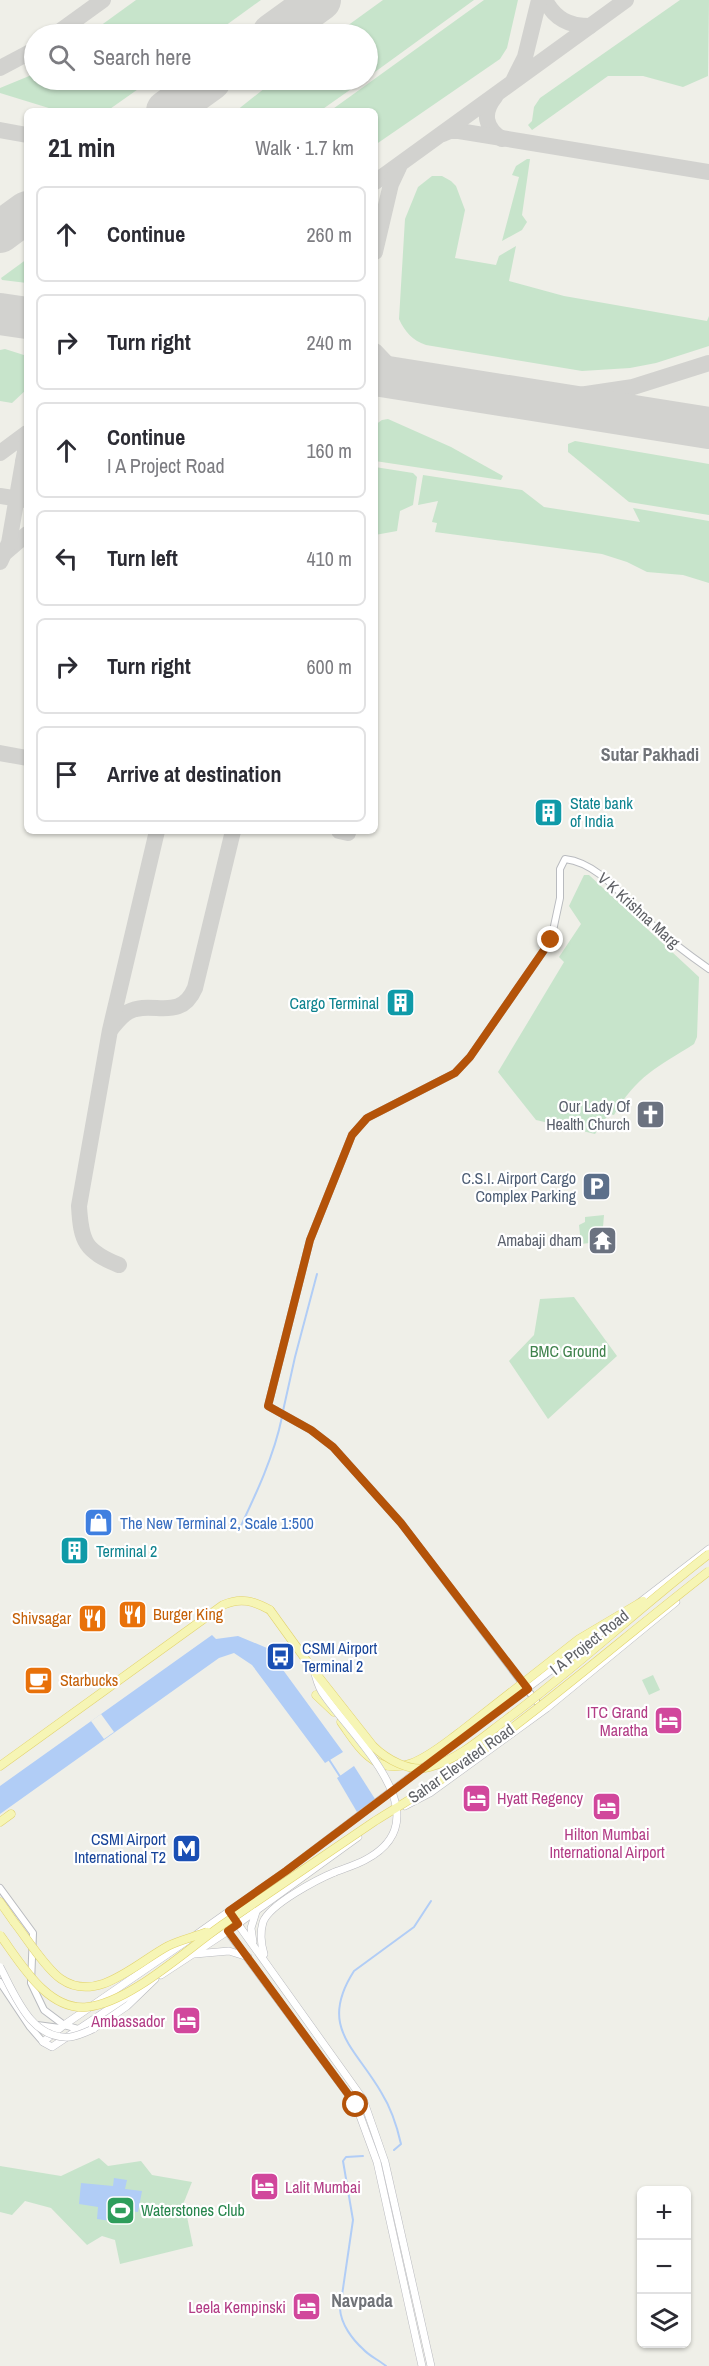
<!DOCTYPE html>
<html lang="en">
<head>
<meta charset="utf-8">
<style>
	body { margin:0; font-family:"Archivo Narrow",sans-serif; background:#f7f7f7; color:#2b2b33 }
	.controls { position:absolute; right:18px; bottom:18px; display:grid; overflow:hidden; border-radius:9px; box-shadow:0 2px 4px #0004 }
	.controls button { width:54px; height:54px; display:grid; place-items:center; padding:0; border:0; border-bottom:2px solid #e1e1e2; background:#fff; color:#2b2b33; font:30px sans-serif }
	.stop { position:absolute; width:18px; height:18px; margin:-14px; border:4px solid #b45309; border-radius:50%; background:#fff }
	.stop.end { background:#b45309; border-color:#fff; box-shadow:0 2px 6px #0008 }
	.list { margin:0; padding:0; list-style:none }
	h2 { display:flex; justify-content:space-between; align-items:center; height:78px; margin:0; padding:0 24px; font-size:26px }
	h2 small { font-size:20px; font-weight:400; color:#7c7c81 }
	.list li { display:grid; grid-template-columns:39px 1fr auto; gap:18px; align-items:center; box-sizing:border-box; height:96px; margin:0 12px 12px; padding:0 12px; border:2px solid #e1e1e2; border-radius:9px }
	.list b { display:block; font-size:22px; white-space:nowrap }
	.list p { margin:0; font-size:20px; white-space:nowrap; color:#7c7c81 }
	.list em { font-size:20px; font-style:normal; color:#7c7c81 }
	.icon { flex:none; width:33px; height:33px; fill:none; stroke:currentColor; stroke-width:2; stroke-linecap:round; stroke-linejoin:round }
	.map { position:relative; flex:none; width:709px; height:2366px; overflow:hidden }
	.search { position:absolute; background:#fff; box-shadow:0 2px 4px #0004; left:24px; top:24px; width:354px; height:66px; display:flex; align-items:center; gap:15px; box-sizing:border-box; padding:0 21px; border-radius:33px; color:#7c7c81; font-size:22px }
	.panel { position:absolute; background:#fff; box-shadow:0 2px 4px #0004; left:24px; top:108px; width:354px; height:726px; border-radius:9px }
	.map>svg:first-child { display:block }
	.green { fill:#c7e4cb }
	.water { fill:#b1cdf6 }
	.pier { fill:#efefe8 }
	.lines { fill:none; stroke-linecap:round; stroke-linejoin:round }
	.stream { stroke:#b1cdf6; stroke-width:2 }
	.taxiway { stroke:#d2d2cf; stroke-width:16 }
	.runway { stroke:#d2d2cf; stroke-width:42 }
	.tertiary-casing { stroke:#b9bbbf; stroke-width:8 }
	.secondary-casing { stroke:#b9babf; stroke-width:8 }
	.primary-casing { stroke:#e2d36d; stroke-width:9 }
	.tertiary { stroke:#fff; stroke-width:6 }
	.secondary { stroke:#fff; stroke-width:7 }
	.primary { stroke:#f6f5b5; stroke-width:8 }
	.secondary-bridge-casing { stroke:#b9babf; stroke-width:8; stroke-linecap:butt }
	.primary-bridge-casing { stroke:#e2d36d; stroke-width:9; stroke-linecap:butt }
	.secondary-bridge { stroke:#fff; stroke-width:7 }
	.primary-bridge { stroke:#f6f5b5; stroke-width:8 }
	.route { stroke:#b45309; stroke-width:8 }
	.labels { text-anchor:middle; dominant-baseline:central; stroke-width:4.5; stroke-linejoin:round; paint-order:stroke }
	.culture-label { font-size:16px; fill:#0d838f; stroke:#fff; text-anchor:start }
	.street-label { font-size:16px; fill:#5f6166; stroke:#fff }
	.worship-label { font-size:16px; fill:#5b616d; stroke:#fff; text-anchor:end }
	.service-label { font-size:16px; fill:#4e5e75; stroke:#fff; text-anchor:end }
	.park-label { font-size:16px; fill:#40834d; stroke:#fff }
	.shop-label { font-size:16px; fill:#366cbe; stroke:#fff; text-anchor:start }
	.food-label { font-size:16px; fill:#c56008; stroke:#fff; text-anchor:start }
	.transit-label { font-size:16px; fill:#164399; stroke:#fff; text-anchor:start }
	.hotel-label { font-size:16px; fill:#b23c85; stroke:#fff; text-anchor:end }
	.leisure-label { font-size:16px; fill:#27864d; stroke:#fff; text-anchor:start }
	.neighbourhood-label { font-size:18px; font-weight:bold; fill:#707378; stroke:#fff }
</style>
</head>
<body>
<div class="map">
<svg width="709" height="2366" viewBox="0 0 709 2366">
	<rect width="100%" height="100%" fill="#efefe8"/>
	<g class="green">
		<path d="M 136,0 L 261,0 L 214,34 L 89,34 Z"/>
		<path d="M 383,0 L 474,0 L 368,77 L 368,34 L 336,34 Z"/>
		<path d="M 484,0 L 518,0 L 507,48 L 500,59 L 375,145 L 375,111 L 330,111 Z"/>
		<path d="M 680,0 L 709,0 L 708,76 L 683,87 L 643,76 L 608,76 L 532,130 L 528,125 L 532,121 L 534,107 L 540,98 Z"/>
		<path d="M 34,74 L 34,80 L 151,80 L 107,111 L 52,109 L 0,93 L 0,88 Z"/>
		<path d="M 275,80 L 364,80 L 320,111 L 236,111 Z"/>
		<path d="M 527,159 L 530,159 L 522,215 L 527,222 L 522,230 L 502,241 L 519,177 L 512,175 L 516,166 Z"/>
		<path d="M 432,176 L 442,176 L 451,181 L 456,186 L 465,210 L 455,258 L 496,265 L 499,256 L 516,246 L 509,281 L 564,296 L 707,321 L 709,316 L 709,346 L 656,363 L 630,368 L 582,371 L 426,345 C 412,340 405,332 399,319 L 405,219 L 418,187 Z"/>
		<path d="M 27,259 L 27,283 L 2,280 L 1,278 Z"/>
		<path d="M 5,349 L 27,356 L 27,389 L 12,403 L 0,401 L 0,350 Z"/>
		<path d="M 388,419 L 451,447 L 503,476 L 501,480 L 375,461 L 375,425 L 382,420 Z"/>
		<path d="M 575,441 L 709,464 L 709,515 L 629,502 L 568,452 L 568,444 Z"/>
		<path d="M 375,467 L 413,473 L 417,477 L 413,505 L 400,511 L 397,531 L 375,535 Z"/>
		<path d="M 423,475 L 522,490 L 544,507 L 640,522 L 633,508 L 709,521 L 709,583 L 683,575 L 647,572 L 627,562 L 602,554 L 435,532 L 437,523 L 432,522 L 438,501 L 418,505 Z"/>
		<path d="M 584,875 L 589,875 L 699,977 L 697,1037 L 694,1044 C 658,1067 636,1076 614,1115 L 609,1114 L 595,1134 L 536,1120 L 498,1072 L 564,962 L 559,957 L 581,924 L 569,906 Z"/>
		<path d="M 604,1215 L 603,1227 L 607,1229 L 609,1234 L 598,1235 L 598,1242 L 581,1244 L 579,1225 L 585,1222 L 585,1217 Z"/>
		<path d="M 574,1297 L 617,1356 L 548,1419 L 509,1361 L 534,1335 L 540,1299 Z"/>
		<path d="M 653,1675 L 660,1690 L 649,1695 L 642,1680 Z"/>
		<path d="M 99,2158 L 108,2166 L 141,2161 L 152,2175 L 192,2182 L 184,2202 L 193,2246 L 120,2264 L 115,2240 L 102,2236 L 87,2245 L 51,2208 L 25,2201 L 12,2215 L 0,2212 L 0,2166 L 61,2176 Z"/>
	</g>
	<g class="water">
		<path d="M 212,1635 L 216,1639 L 238,1636 L 267,1648 L 343,1752 L 325,1763 L 252,1665 L 234,1653 L 219,1658 L 0,1814 L 0,1786 Z"/>
		<path d="M 354,1766 L 375,1799 L 357,1812 L 337,1778 Z"/>
		<path d="M 114,2178 L 127,2180 L 125,2189 L 142,2191 L 138,2212 L 113,2209 L 111,2221 L 97,2219 L 98,2207 L 79,2204 L 81,2183 L 113,2186 Z"/>
	</g>
	<path class="pier" d="M 101,1714 L 114,1732 L 104,1739 L 91,1721 Z"/>
	<g class="lines">
		<g class="stream">
			<path d="M 283,1411 L 295,1357 L 317,1274"/>
			<path d="M 239,1530 C 256,1494 274,1456 282,1417"/>
			<path d="M 328,1758 L 341,1778"/>
			<path d="M 394,2150 L 401,2144 C 397,2126 391,2108 381,2092 C 355,2047 318,2027 354,1971 L 414,1927 L 431,1901"/>
			<path d="M 363,2156 L 346,2157 L 343,2161 L 353,2220 L 340,2309 C 341,2324 352,2339 363,2349 C 369,2356 379,2360 386,2366"/>
		</g>
		<g class="taxiway">
			<path d="M 545,0 C 555,19 569,26 590,26"/>
			<path d="M 56,34 L 103,0"/>
			<path d="M 0,68 L 34,50"/>
			<path d="M 514,79 L 525,57 L 539,0"/>
			<path d="M 495,97 C 482,113 485,128 502,139"/>
			<path d="M 186,111 L 195,91"/>
			<path d="M 0,130 L 27,135"/>
			<path d="M 443,134 L 450,131 L 459,131 L 709,172"/>
			<path d="M 375,182 L 626,0"/>
			<path d="M 25,214 L 27,211"/>
			<path d="M 375,252 L 391,184 L 399,167"/>
			<path d="M 375,351 L 394,371 L 411,380"/>
			<path d="M 375,383 L 392,379 L 410,380"/>
			<path d="M 539,401 L 633,387 L 709,363"/>
			<path d="M 0,453 L 27,433"/>
			<path d="M 26,472 L 23,462 L 27,441"/>
			<path d="M 0,496 L 26,500"/>
			<path d="M 6,552 L 27,534"/>
			<path d="M 0,562 L 9,543 L 23,462"/>
			<path d="M 0,753 L 27,758"/>
			<path d="M 339,831 L 348,833"/>
			<path d="M 111,1029 C 116,1023 121,1016 128,1012 C 152,999 180,1023 195,988 L 233,831"/>
			<path d="M 119,1265 C 85,1251 81,1242 79,1206 L 110,1030 L 157,831"/>
		</g>
		<g class="runway">
			<path d="M 273,34 L 320,0"/>
			<path d="M 167,111 L 210,80"/>
			<path d="M 0,232 L 27,212"/>
			<path d="M 0,314 L 27,318"/>
			<path d="M 375,375 L 709,428"/>
		</g>
		<defs>
			<g id="tertiary">
				<path d="M 536,1701 L 401,1523 L 333,1447 L 311,1430 L 268,1406 L 310,1240 L 352,1135 L 367,1118 L 455,1073 L 470,1057 L 551,940 L 560,898 L 560,869 L 565,859 C 600,863 625,900 650,923 C 668,939 689,955 709,969"/>
				<path d="M 0,1888 L 33,1933 L 31,1983 L 44,2010 L 64,2025 L 78,2029"/>
				<path d="M 0,1982 L 30,2027 L 43,2042"/>
				<path d="M 37,2025 L 60,2028"/>
			</g>
			<g id="secondary">
				<path d="M 639,1603 L 709,1549"/>
				<path d="M 405,1806 L 430,1793 L 547,1708 L 676,1602"/>
				<path d="M 235,1920 L 363,2099 L 385,2162 L 431,2366"/>
				<path d="M 225,1928 L 356,2105 L 377,2162 L 422,2366"/>
				<path d="M 197,1934 L 286,1871 L 621,1617"/>
				<path d="M 253,1942 L 251,1928 L 256,1912"/>
				<path d="M 195,1954 L 229,1951 L 248,1957"/>
				<path d="M 264,1954 C 261,1944 260,1932 263,1922 C 270,1904 318,1879 335,1872"/>
				<path d="M 161,1975 L 228,1931 L 358,1837"/>
				<path d="M 139,1989 L 52,2047 L 43,2042 L 64,2025 L 188,1940"/>
				<path d="M 93,2029 L 127,2006 L 155,1979"/>
			</g>
			<g id="primary">
				<path d="M 316,1695 L 334,1712"/>
				<path d="M 341,1722 C 349,1733 357,1747 368,1756 C 399,1783 433,1752 459,1733"/>
				<path d="M 0,1766 L 223,1605 C 241,1597 254,1601 270,1610"/>
				<path d="M 0,1822 L 11,1814"/>
				<path d="M 0,1902 L 14,1922"/>
			</g>
		</defs>
		<use href="#tertiary" class="tertiary-casing"/>
		<use href="#secondary" class="secondary-casing"/>
		<use href="#primary" class="primary-casing"/>
		<use href="#tertiary" class="tertiary"/>
		<use href="#secondary" class="secondary"/>
		<use href="#primary" class="primary"/>
		<defs>
			<g id="secondary-bridge">
				<path d="M 315,1674 C 317,1681 319,1689 324,1695 C 353,1738 445,1818 365,1860 C 356,1865 345,1868 335,1872"/>
				<path d="M 0,1967 C 15,1995 31,2040 70,2037 C 78,2036 86,2032 93,2029"/>
			</g>
			<g id="primary-bridge">
				<path d="M 270,1610 L 314,1671 L 373,1746 C 386,1759 410,1773 430,1767 C 459,1759 484,1736 507,1719 C 577,1667 640,1607 709,1554"/>
				<path d="M 459,1733 L 579,1639 L 643,1601"/>
				<path d="M 14,1922 C 26,1937 46,1969 61,1979 C 97,2004 136,1963 168,1946 C 180,1940 194,1937 207,1932"/>
				<path d="M 0,1935 C 20,1962 47,2011 87,2007 C 130,2003 188,1948 225,1923 C 275,1889 325,1855 375,1821 C 402,1804 430,1788 455,1770 C 543,1708 624,1637 709,1571"/>
			</g>
		</defs>
		<use href="#secondary-bridge" class="secondary-bridge-casing"/>
		<use href="#primary-bridge" class="primary-bridge-casing"/>
		<use href="#secondary-bridge" class="secondary-bridge"/>
		<use href="#primary-bridge" class="primary-bridge"/>
	</g>
	<g class="lines">
		<path class="route" d="M 356,2105 L 228,1931 L 238,1924 L 229,1911 L 286,1871 L 528,1689 L 401,1523 L 333,1447 L 311,1430 L 268,1406 L 310,1240 L 352,1135 L 367,1118 L 455,1073 L 470,1057 L 551,940"/>
	</g>
	<defs>
		<symbol id="building-square" viewBox="-11 -11 22 22"><rect x="-9" y="-9" width="18" height="18" rx="4" fill="#0f9aa8" stroke="#fff"/><path d="M-4-6H4V6H1V3H-1V6H-4ZM-2.5-4.3h1.7v1.8h-1.7ZM.8-4.3h1.7v1.8H.8ZM-2.5-1h1.7V.8h-1.7ZM.8-1h1.7V.8H.8Z" fill="#fff"/></symbol>
		<symbol id="church-square" viewBox="-11 -11 22 22"><rect x="-9" y="-9" width="18" height="18" rx="4" fill="#6b7280" stroke="#fff"/><path d="M-1.2-6h2.4v3.5h3.3v2.4h-3.3V6h-2.4V-.1h-3.3v-2.4h3.3Z" fill="#fff"/></symbol>
		<symbol id="parking-square" viewBox="-11 -11 22 22"><rect x="-9" y="-9" width="18" height="18" rx="4" fill="#5c6f8a" stroke="#fff"/><path d="M-3.5-5.5H1a3.5 3.5 0 0 1 0 7H-1V5.5H-3.5ZM-1-3.4V-.6H.8a1.4 1.4 0 0 0 0-2.8Z" fill="#fff"/></symbol>
		<symbol id="temple-square" viewBox="-11 -11 22 22"><rect x="-9" y="-9" width="18" height="18" rx="4" fill="#6b7280" stroke="#fff"/><path d="M0-6L5-2H3V0L6.5 2.5H4V6H1.5V3h-3V6H-4V2.5H-6.5L-3 0V-2H-5Z" fill="#fff"/></symbol>
		<symbol id="shop-square" viewBox="-11 -11 22 22"><rect x="-9" y="-9" width="18" height="18" rx="4" fill="#3f7fe0" stroke="#fff"/><path d="M-5-2.5h2.3a2.7 3.5 0 0 1 5.4 0H5L5.5 6h-11ZM-1.5-2.5h3a1.5 2.3 0 0 0-3 0Z" fill="#fff"/></symbol>
		<symbol id="restaurant-square" viewBox="-11 -11 22 22"><rect x="-9" y="-9" width="18" height="18" rx="4" fill="#e8710a" stroke="#fff"/><path d="M-5-6h1v4h1v-4h1v4h1v-4h1v5L-1.5 .5V6h-2V.5L-5-1ZM5-6V6H3V1.5H1.5Q1.5-4 5-6Z" fill="#fff"/></symbol>
		<symbol id="bus-square" viewBox="-11 -11 22 22"><rect x="-9" y="-9" width="18" height="18" rx="4" fill="#1a4fb4" stroke="#fff"/><path d="M-5-6H5V4H4V6H2V4H-2V6H-4V4H-5ZM-3.5-4V0h7V-4ZM-3.5 1.2v1.5H-2V1.2ZM2 1.2v1.5H3.5V1.2Z" fill="#fff"/></symbol>
		<symbol id="cafe-square" viewBox="-11 -11 22 22"><rect x="-9" y="-9" width="18" height="18" rx="4" fill="#e8710a" stroke="#fff"/><path d="M-5.5-4.5H6V0H3Q3 3.5 0 3.5H-2.5Q-5.5 3.5-5.5 0ZM3-3.2v2h1.7v-2ZM-6 4.5H4V6H-6Z" fill="#fff"/></symbol>
		<symbol id="hotel-square" viewBox="-11 -11 22 22"><rect x="-9" y="-9" width="18" height="18" rx="4" fill="#d1479c" stroke="#fff"/><path d="M-6-4.5h1.5V1H6V5H4.5V3h-9V5H-6ZM-4 0a1.8 1.8 0 1 1 3.6 0ZM.5 0V-2.5h3Q6-2.5 6 0Z" fill="#fff"/></symbol>
		<symbol id="metro-square" viewBox="-11 -11 22 22"><rect x="-9" y="-9" width="18" height="18" rx="4" fill="#1a4fb4" stroke="#fff"/><path d="M-5.5 5V-5H-3L0 0L3-5H5.5V5H3V-.5L0 4L-3-.5V5Z" fill="#fff"/></symbol>
		<symbol id="stadium-square" viewBox="-11 -11 22 22"><rect x="-9" y="-9" width="18" height="18" rx="4" fill="#2e9e5b" stroke="#fff"/><path d="M0-5a6.5 5 0 1 0 0 10a6.5 5 0 1 0 0-10ZM-3.5-1.8h7v3.6h-7Z" fill="#fff"/></symbol>
	</defs>
	<g fill-rule="evenodd">
		<use href="#building-square" x="532" y="796" width="33" height="33"/>
		<use href="#building-square" x="384" y="986" width="33" height="33"/>
		<use href="#church-square" x="634" y="1098" width="33" height="33"/>
		<use href="#parking-square" x="580" y="1170" width="33" height="33"/>
		<use href="#temple-square" x="586" y="1224" width="33" height="33"/>
		<use href="#shop-square" x="82" y="1506" width="33" height="33"/>
		<use href="#building-square" x="58" y="1534" width="33" height="33"/>
		<use href="#restaurant-square" x="116" y="1598" width="33" height="33"/>
		<use href="#restaurant-square" x="76" y="1602" width="33" height="33"/>
		<use href="#bus-square" x="264" y="1640" width="33" height="33"/>
		<use href="#cafe-square" x="22" y="1664" width="33" height="33"/>
		<use href="#hotel-square" x="652" y="1704" width="33" height="33"/>
		<use href="#hotel-square" x="460" y="1782" width="33" height="33"/>
		<use href="#hotel-square" x="590" y="1790" width="33" height="33"/>
		<use href="#metro-square" x="170" y="1832" width="33" height="33"/>
		<use href="#hotel-square" x="170" y="2004" width="33" height="33"/>
		<use href="#hotel-square" x="248" y="2170" width="33" height="33"/>
		<use href="#stadium-square" x="104" y="2194" width="33" height="33"/>
		<use href="#hotel-square" x="290" y="2290" width="33" height="33"/>
	</g>
	<g class="labels">
		<g class="culture-label">
			<text x="570" y="803">State bank<tspan x="570" dy="18">of India</tspan></text>
			<text x="379" y="1003" text-anchor="end">Cargo Terminal</text>
			<text x="96" y="1551">Terminal 2</text>
		</g>
		<g class="street-label">
			<text transform="translate(639 910) rotate(42)">V K Krishna Marg</text>
			<text transform="translate(589 1642) rotate(-38)">I A Project Road</text>
			<text transform="translate(461 1763) rotate(-35)">Sahar Elevated Road</text>
		</g>
		<g class="worship-label">
			<text x="630" y="1106">Our Lady Of<tspan x="630" dy="18">Health Church</tspan></text>
			<text x="582" y="1240">Amabaji dham</text>
		</g>
		<g class="service-label">
			<text x="576" y="1178">C.S.I. Airport Cargo<tspan x="576" dy="18">Complex Parking</tspan></text>
		</g>
		<g class="park-label">
			<text x="568" y="1351">BMC Ground</text>
		</g>
		<g class="shop-label">
			<text x="120" y="1523">The New Terminal 2, Scale 1:500</text>
		</g>
		<g class="food-label">
			<text x="153" y="1614">Burger King</text>
			<text x="71" y="1618" text-anchor="end">Shivsagar</text>
			<text x="60" y="1680">Starbucks</text>
		</g>
		<g class="transit-label">
			<text x="302" y="1648">CSMI Airport<tspan x="302" dy="18">Terminal 2</tspan></text>
			<text x="166" y="1839" text-anchor="end">CSMI Airport<tspan x="166" dy="18">International T2</tspan></text>
		</g>
		<g class="hotel-label">
			<text x="648" y="1712">ITC Grand<tspan x="648" dy="18">Maratha</tspan></text>
			<text x="497" y="1798" text-anchor="start">Hyatt Regency</text>
			<text x="607" y="1834" text-anchor="middle">Hilton Mumbai<tspan x="607" dy="18">International Airport</tspan></text>
			<text x="165" y="2021">Ambassador</text>
			<text x="285" y="2187" text-anchor="start">Lalit Mumbai</text>
			<text x="286" y="2307">Leela Kempinski</text>
		</g>
		<g class="leisure-label">
			<text x="141" y="2210">Waterstones Club</text>
		</g>
		<g class="neighbourhood-label">
			<text x="650" y="754">Sutar Pakhadi</text>
			<text x="362" y="2300">Navpada</text>
		</g>
	</g>
</svg>
<div class="controls">
<button>+</button>
<button>−</button>
<button><svg class="icon" aria-label="layers" viewBox="0 0 24 24"><path d="M12 4l9 5-9 5-9-5zM3 14l9 5 9-5"/></svg></button>
</div>
<div class="stop" style="left:356px;top:2105px"></div>
<div class="stop end" style="left:551px;top:940px"></div>
<div class="search"><svg class="icon" aria-label="search" viewBox="0 0 24 24"><circle cx="10" cy="10" r="6"/><path d="M15 15l6 6"/></svg>Search here</div>
<section class="panel">
<h2>21 min<small>Walk · 1.7 km</small></h2>
<ul class="list">
<li><svg class="icon" aria-label="ahead" viewBox="0 0 24 24"><path d="M12 20V5M6 11l6-6 6 6"/></svg><div><b>Continue</b></div><em>260 m</em></li>
<li><svg class="icon" aria-label="right" viewBox="0 0 24 24"><path d="M7 20v-9h11M14 6l5 5-5 5"/></svg><div><b>Turn right</b></div><em>240 m</em></li>
<li><svg class="icon" aria-label="ahead" viewBox="0 0 24 24"><path d="M12 20V5M6 11l6-6 6 6"/></svg><div><b>Continue</b><p>I A Project Road</p></div><em>160 m</em></li>
<li><svg class="icon" aria-label="left" viewBox="0 0 24 24"><path d="M17 20v-9H6M10 6l-5 5 5 5"/></svg><div><b>Turn left</b></div><em>410 m</em></li>
<li><svg class="icon" aria-label="right" viewBox="0 0 24 24"><path d="M7 20v-9h11M14 6l5 5-5 5"/></svg><div><b>Turn right</b></div><em>600 m</em></li>
<li><svg class="icon" aria-label="arrive" viewBox="0 0 24 24"><path d="M6 21V4h12l-3 4 3 4H6"/></svg><div><b>Arrive at destination</b></div></li>
</ul>
</section>
</div>
</body>
</html>
